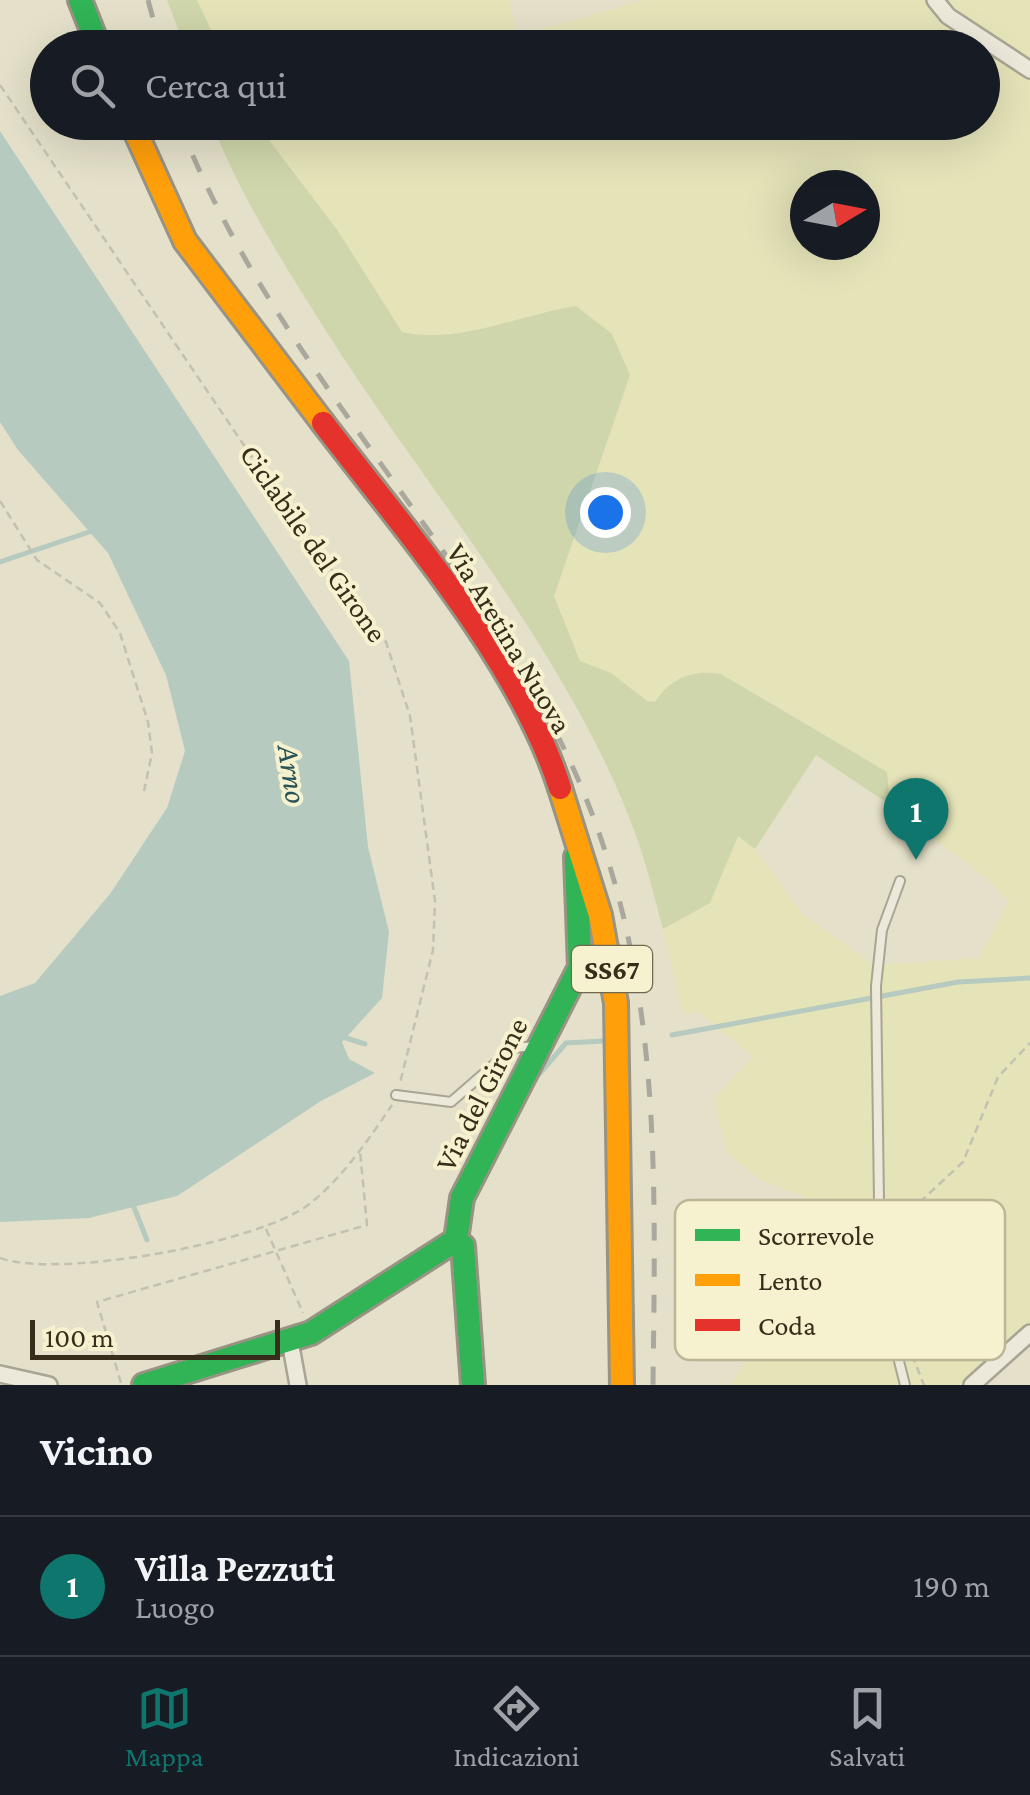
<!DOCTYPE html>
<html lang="it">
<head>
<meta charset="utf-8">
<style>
	body { margin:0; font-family:"Crimson Pro",serif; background:#20242c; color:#f1f3f6 }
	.compass { position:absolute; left:790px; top:170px; width:90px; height:90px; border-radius:50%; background:#171b24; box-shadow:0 10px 40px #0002; rotate:80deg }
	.scale { position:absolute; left:30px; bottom:25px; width:250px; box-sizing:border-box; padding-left:10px; border:5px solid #372d1b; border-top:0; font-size:28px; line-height:35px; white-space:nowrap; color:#372d1b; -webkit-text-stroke:8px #f6f1ce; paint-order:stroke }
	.you { position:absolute; left:605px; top:512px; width:35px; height:35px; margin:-25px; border:8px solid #fff; border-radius:50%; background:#1a73e8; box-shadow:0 0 0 15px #1a73e833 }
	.badge { display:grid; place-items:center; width:65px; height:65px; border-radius:50%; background:#0f766e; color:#fff; font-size:32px; font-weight:700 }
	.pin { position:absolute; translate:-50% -82px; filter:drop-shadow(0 2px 5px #0008) }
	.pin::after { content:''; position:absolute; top:52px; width:35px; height:30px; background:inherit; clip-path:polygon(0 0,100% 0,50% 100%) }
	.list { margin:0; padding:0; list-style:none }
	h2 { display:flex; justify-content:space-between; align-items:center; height:130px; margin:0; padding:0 40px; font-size:42px }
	h2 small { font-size:32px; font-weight:400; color:#9ea1a6 }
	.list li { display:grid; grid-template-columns:65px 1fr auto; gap:30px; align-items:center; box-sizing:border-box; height:140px; padding:0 40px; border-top:2px solid #363941 }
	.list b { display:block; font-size:38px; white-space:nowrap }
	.list p { margin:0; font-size:32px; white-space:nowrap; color:#9ea1a6 }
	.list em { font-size:32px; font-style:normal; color:#9ea1a6 }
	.icon { flex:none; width:55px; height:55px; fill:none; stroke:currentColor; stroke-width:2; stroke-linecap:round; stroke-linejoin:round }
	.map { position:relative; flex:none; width:1030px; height:1385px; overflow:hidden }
	.search { position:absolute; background:#171b24; box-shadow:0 10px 40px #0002; left:30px; right:30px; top:30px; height:110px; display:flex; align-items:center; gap:25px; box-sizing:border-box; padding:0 35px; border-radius:55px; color:#9ea1a6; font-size:38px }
	.sheet { height:270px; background:#171b24 }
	nav { display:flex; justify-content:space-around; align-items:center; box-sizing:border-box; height:140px; border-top:2px solid #363941; background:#171b24; font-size:28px; color:#9ea1a6 }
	nav a { display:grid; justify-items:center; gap:5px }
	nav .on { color:#0f766e }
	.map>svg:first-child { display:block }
	.farmland { fill:#e5e3b8; fill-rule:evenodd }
	.green { fill:#cfd6ab }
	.water { fill:#b6cac0 }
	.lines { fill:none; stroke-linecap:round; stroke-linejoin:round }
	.stream { stroke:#b6cac0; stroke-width:5 }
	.lane-casing { stroke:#a9a493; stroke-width:12 }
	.street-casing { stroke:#a9a493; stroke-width:20 }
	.fast-casing { stroke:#989383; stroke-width:28 }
	.slow-casing { stroke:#989383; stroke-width:28 }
	.jam-casing { stroke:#989383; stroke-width:28 }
	.path { stroke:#c4c0b2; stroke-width:2.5; stroke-dasharray:8 5; stroke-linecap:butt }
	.lane { stroke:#ece9db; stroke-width:8 }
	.street { stroke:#ece9db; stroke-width:15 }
	.fast { stroke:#30b455; stroke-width:22 }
	.slow { stroke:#ff9f0a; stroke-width:22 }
	.jam { stroke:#e5322d; stroke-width:22 }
	.rail { stroke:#aaa89c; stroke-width:5; stroke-dasharray:18 18; stroke-linecap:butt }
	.labels { text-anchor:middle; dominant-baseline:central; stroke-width:8; stroke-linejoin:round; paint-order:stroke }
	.shield { fill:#f6f1ce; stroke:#706851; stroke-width:2.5 }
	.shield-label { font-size:28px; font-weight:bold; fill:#372d1b }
	.street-label { font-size:30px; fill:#372d1b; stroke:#f6f1ce }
	.water-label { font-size:32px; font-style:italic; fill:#2a5357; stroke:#f6f1ce }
	.key { fill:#f6f1ce; stroke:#bdb698; stroke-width:2.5 }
	.key-label { font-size:28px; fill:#372d1b }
</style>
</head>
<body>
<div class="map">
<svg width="1030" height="1385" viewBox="0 0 1030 1385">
	<rect width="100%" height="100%" fill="#e4e0c9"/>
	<path class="farmland" d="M 197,0 L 509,0 L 517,36 L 644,0 L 1030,0 L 1030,1330 L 970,1385 L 731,1385 L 784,1294 L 806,1245 L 803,1196 L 762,1181 L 726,1152 L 714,1098 L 753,1057 L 699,1012 L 683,1014 L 663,929 L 710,903 L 738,835 L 755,849 L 803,915 L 874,965 L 979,958 L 1009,901 L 985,877 L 890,805 L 887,772 L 767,700 L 744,692 L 721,674 L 655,702 L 647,701 L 611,673 L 580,661 L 554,597 L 630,376 L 470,332 L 431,339 L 402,332 L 338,231 L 256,123 L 982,122 L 982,48 L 219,47 ZM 805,185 L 865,185 L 865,245 L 805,245 Z"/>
	<g class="green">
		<path d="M 167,0 L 197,0 L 219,47 L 185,47 Z"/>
		<path d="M 212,123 L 256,123 L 338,231 L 402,332 C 459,345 519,315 576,306 L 612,334 L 630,375 L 554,596 L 580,661 L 611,673 L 647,701 L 655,702 C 670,678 694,669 721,674 L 887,772 L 890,805 L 816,755 L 755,849 L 738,836 L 710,903 L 663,929 C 655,900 648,870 638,841 C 573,657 425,489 321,323 C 281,259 239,194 212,123 Z"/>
	</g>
	<path class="water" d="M 0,131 L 349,661 L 368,847 L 389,932 L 382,998 L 342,1042 L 349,1059 L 375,1073 L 321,1101 L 177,1196 L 89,1218 L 0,1222 L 0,996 L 35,983 L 110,894 L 167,808 L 185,751 L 166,675 L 108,553 L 18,450 L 0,422 Z"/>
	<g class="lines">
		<g class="stream">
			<path d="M 0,562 L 92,531"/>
			<path d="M 672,1035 L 958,982 L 1030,978"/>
			<path d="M 340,1036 L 365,1044"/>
			<path d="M 534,1080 L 566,1043 L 603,1041"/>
			<path d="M 132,1202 L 147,1240"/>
		</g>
		<defs>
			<g id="lane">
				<path d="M 900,881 L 882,930 L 876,986 L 879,1201 L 872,1254 L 905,1385"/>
				<path d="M 396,1095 L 451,1102 L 513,1048 L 535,1046"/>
			</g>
			<g id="street">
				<path d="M 935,0 L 948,16 L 1030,70"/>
				<path d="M 290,1341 L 298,1385"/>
				<path d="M 0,1374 L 49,1385"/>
				<path d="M 972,1385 L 1030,1333"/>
			</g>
			<g id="fast">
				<path d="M 80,0 L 99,48"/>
				<path d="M 144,1385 L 311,1333 L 456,1240"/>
				<path d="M 473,1385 L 463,1246 L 456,1240 L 462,1198 L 580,967 L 576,857"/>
			</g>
			<g id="slow">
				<path d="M 131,122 L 185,241 L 323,423"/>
				<path d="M 560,788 L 600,915 L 616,1003 L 622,1385"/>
			</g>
			<path id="jam" d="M 323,423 C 404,529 519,660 560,788"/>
		</defs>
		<use href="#lane" class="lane-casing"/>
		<use href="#street" class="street-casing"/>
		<use href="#fast" class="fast-casing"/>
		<use href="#slow" class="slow-casing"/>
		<use href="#jam" class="jam-casing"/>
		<g class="path">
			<path d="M 0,85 L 296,522 L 386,642 L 410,716 L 435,901 L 433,950 L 400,1083"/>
			<path d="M 0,501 L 37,560 L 100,603 L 120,633 L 148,722 L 152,753 L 144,791"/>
			<path d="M 266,1229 L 303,1313"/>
			<path d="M 0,1258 C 59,1279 258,1243 308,1205 C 341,1180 369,1139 392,1105"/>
			<path d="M 891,1275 L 920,1202 L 963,1162 L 998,1077 L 1030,1043"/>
			<path d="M 912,1355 L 924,1385"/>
			<path d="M 121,1383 L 97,1302 L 367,1225 L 360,1151"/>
		</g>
		<use href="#lane" class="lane"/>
		<use href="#street" class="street"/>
		<use href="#fast" class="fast"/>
		<use href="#slow" class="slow"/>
		<use href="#jam" class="jam"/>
		<g class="rail">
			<path d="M 148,0 L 161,48"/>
			<path d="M 179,122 C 259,329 420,497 531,687 C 664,912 656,1135 653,1385"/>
		</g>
	</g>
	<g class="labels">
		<rect class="shield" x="572" y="946" width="80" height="46" rx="8"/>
		<g class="shield-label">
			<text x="612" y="969">SS67</text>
		</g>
		<g class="street-label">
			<text transform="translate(314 543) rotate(55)">Ciclabile del Girone</text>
			<text transform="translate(510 638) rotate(59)">Via Aretina Nuova</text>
			<text transform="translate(481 1094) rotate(-63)">Via del Girone</text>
		</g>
		<g class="water-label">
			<text transform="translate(293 774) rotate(81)">Arno</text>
		</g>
	</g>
	<rect x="675" y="1200" width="330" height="160" rx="15" class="key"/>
	<rect x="695" y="1229" width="45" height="12" fill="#30b455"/>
	<rect x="695" y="1274" width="45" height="12" fill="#ff9f0a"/>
	<rect x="695" y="1319" width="45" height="12" fill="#e5322d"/>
	<g class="key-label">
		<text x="758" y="1245">Scorrevole</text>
		<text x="758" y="1290">Lento</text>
		<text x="758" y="1335">Coda</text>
	</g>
</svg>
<svg class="compass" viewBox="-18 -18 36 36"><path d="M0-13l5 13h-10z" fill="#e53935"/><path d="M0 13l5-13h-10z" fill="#9ea1a6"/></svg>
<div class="scale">100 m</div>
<div class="you"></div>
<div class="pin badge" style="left:916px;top:860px">1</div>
<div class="search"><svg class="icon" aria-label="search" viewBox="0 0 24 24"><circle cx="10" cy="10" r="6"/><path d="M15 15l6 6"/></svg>Cerca qui</div>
</div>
<section class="sheet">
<h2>Vicino<small></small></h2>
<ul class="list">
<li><span class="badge">1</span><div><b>Villa Pezzuti</b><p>Luogo</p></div><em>190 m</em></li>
</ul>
</section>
<nav>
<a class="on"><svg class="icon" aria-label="map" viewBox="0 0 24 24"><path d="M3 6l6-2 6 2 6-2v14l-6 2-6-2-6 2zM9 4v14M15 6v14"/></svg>Mappa</a>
<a><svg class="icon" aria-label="directions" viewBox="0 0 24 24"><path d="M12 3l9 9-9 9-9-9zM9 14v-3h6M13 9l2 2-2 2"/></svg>Indicazioni</a>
<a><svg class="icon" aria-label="saved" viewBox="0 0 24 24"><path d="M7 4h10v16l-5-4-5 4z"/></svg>Salvati</a>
</nav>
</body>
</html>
